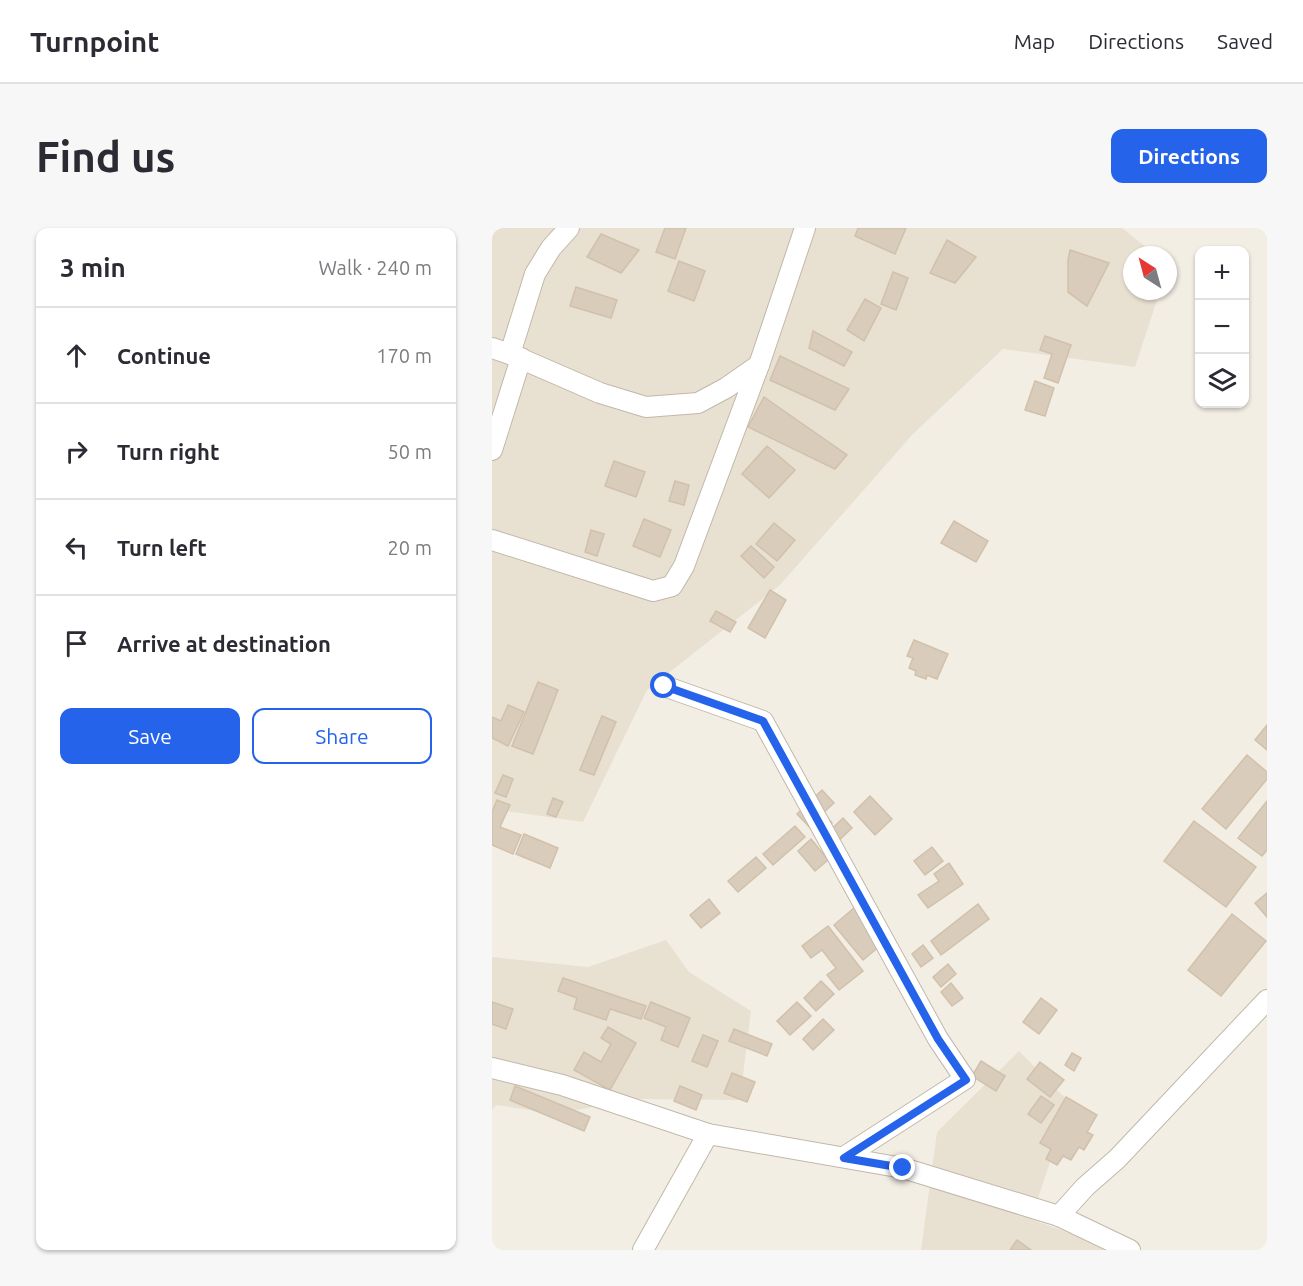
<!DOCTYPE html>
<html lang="en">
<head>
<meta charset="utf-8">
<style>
	body { margin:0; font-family:Ubuntu,sans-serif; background:#f7f7f7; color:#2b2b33 }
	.controls { position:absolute; right:18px; top:18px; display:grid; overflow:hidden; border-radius:12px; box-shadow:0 2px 4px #0004 }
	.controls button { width:54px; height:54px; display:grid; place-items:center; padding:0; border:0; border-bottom:2px solid #e1e1e2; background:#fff; color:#2b2b33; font:30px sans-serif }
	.compass { position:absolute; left:631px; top:18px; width:54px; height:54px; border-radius:50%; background:#fff; box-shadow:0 2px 4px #0004; rotate:324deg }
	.stop { position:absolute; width:18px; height:18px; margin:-14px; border:4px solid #2563eb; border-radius:50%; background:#fff }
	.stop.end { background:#2563eb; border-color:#fff; box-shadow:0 2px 6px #0008 }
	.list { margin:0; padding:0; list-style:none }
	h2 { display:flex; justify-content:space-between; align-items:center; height:78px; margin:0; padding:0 24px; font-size:26px }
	h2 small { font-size:20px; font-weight:400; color:#7c7c81 }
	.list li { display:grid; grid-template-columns:39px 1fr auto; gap:18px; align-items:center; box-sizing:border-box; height:96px; padding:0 24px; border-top:2px solid #e1e1e2 }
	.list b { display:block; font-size:22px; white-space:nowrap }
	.list em { font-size:20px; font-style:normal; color:#7c7c81 }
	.actions { display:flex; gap:12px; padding:18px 24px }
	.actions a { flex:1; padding:14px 0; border:2px solid #2563eb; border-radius:12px; text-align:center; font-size:21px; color:#2563eb }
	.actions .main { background:#2563eb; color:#fff }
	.icon { flex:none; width:33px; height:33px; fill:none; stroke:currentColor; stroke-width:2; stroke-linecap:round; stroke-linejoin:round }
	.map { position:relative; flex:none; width:775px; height:1022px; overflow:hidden; border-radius:12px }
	header { display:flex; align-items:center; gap:36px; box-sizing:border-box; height:84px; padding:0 30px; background:#fff; border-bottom:2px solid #e1e1e2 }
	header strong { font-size:28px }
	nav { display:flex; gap:33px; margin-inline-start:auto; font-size:21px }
	.intro { display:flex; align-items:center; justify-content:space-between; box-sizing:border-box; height:144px; padding:0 36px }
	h1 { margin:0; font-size:42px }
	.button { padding:15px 27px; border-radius:12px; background:#2563eb; color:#fff; font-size:21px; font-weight:700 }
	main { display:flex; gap:36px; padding:0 36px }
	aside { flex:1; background:#fff; border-radius:12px; box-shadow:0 2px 4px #0004 }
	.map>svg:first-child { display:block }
	.residential { fill:#e8e0d1 }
	.building { fill:#d9ccbb; stroke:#d1c1ab; stroke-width:1.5 }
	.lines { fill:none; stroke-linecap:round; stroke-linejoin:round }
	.street-casing { stroke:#c2b8a9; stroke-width:22 }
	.street { stroke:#fff; stroke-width:20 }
	.route { stroke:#2563eb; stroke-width:8 }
</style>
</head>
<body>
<header>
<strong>Turnpoint</strong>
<nav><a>Map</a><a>Directions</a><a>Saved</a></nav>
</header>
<div class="intro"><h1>Find us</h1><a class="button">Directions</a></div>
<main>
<aside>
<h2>3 min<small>Walk · 240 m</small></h2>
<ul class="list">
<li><svg class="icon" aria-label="ahead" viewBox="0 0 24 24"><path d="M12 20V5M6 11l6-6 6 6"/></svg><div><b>Continue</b></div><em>170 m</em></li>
<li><svg class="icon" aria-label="right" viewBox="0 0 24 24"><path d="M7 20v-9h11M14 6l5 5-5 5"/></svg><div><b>Turn right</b></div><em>50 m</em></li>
<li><svg class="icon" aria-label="left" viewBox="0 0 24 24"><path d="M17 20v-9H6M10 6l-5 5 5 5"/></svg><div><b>Turn left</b></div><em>20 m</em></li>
<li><svg class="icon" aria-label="arrive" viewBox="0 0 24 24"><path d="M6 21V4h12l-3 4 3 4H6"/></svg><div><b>Arrive at destination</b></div></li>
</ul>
<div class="actions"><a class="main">Save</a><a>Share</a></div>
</aside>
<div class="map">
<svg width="775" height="1022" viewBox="0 0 775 1022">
	<rect width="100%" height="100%" fill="#f3eee4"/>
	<g class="residential">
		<path d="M 0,0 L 630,0 L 664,27 L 640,27 L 640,63 L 668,63 L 643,139 L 511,121 L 421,206 L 288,357 L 155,462 L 91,594 L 0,581 Z"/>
		<path d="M 174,712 L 197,744 L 259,783 L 248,872 L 139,871 L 65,886 L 4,877 L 0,882 L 0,729 L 96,739 Z"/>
		<path d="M 527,823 L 578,875 L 539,991 L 623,1022 L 429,1022 L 445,904 Z"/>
	</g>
	<g class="building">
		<path d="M 173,0 L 194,0 L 183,31 L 164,24 Z"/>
		<path d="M 366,0 L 414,0 L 403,26 L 363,8 Z"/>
		<path d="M 109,6 L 147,22 L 129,45 L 95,29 Z"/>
		<path d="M 455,12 L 484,29 L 463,55 L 438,45 Z"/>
		<path d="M 578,22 L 617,35 L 595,78 L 576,64 L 576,32 Z"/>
		<path d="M 187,33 L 213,43 L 202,73 L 176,63 Z"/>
		<path d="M 401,44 L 416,50 L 404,82 L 389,76 Z"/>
		<path d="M 84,59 L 125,72 L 119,90 L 78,78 Z"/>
		<path d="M 373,71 L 389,80 L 372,113 L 355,102 Z"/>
		<path d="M 321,103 L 360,124 L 352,138 L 317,120 Z"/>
		<path d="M 553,108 L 579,117 L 566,155 L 552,150 L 560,126 L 548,122 Z"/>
		<path d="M 288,128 L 357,161 L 343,182 L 278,152 Z"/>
		<path d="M 543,153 L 562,160 L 553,188 L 533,182 Z"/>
		<path d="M 272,169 L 355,227 L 343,241 L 256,199 Z"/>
		<path d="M 275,218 L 303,242 L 277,270 L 250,246 Z"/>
		<path d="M 122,233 L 153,244 L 144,269 L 113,258 Z"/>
		<path d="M 183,253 L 197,257 L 192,277 L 177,273 Z"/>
		<path d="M 152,291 L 179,302 L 168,329 L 141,318 Z"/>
		<path d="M 462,293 L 496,313 L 484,334 L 449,315 Z"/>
		<path d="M 282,295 L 303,312 L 285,333 L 264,316 Z"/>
		<path d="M 99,302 L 112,306 L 105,328 L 93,324 Z"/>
		<path d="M 259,318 L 282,339 L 272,350 L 249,328 Z"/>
		<path d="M 278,362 L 294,372 L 273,410 L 256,400 Z"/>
		<path d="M 224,383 L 244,394 L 238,404 L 218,393 Z"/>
		<path d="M 422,412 L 456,426 L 445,451 L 435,447 L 434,451 L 423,447 L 424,443 L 417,440 L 421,430 L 415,428 Z"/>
		<path d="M 46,454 L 66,462 L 41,526 L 20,518 Z"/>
		<path d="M 16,477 L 32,484 L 16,518 L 0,510 L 0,489 L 9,493 Z"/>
		<path d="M 110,488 L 124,494 L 102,547 L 88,542 Z"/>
		<path d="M 775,497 L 775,522 L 763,512 Z"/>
		<path d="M 755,527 L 775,544 L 775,551 L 734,601 L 710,581 Z"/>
		<path d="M 11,547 L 21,551 L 14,569 L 3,565 Z"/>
		<path d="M 330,562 L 342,575 L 331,585 L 340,595 L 326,608 L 305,586 Z"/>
		<path d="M 378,568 L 400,591 L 383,607 L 362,584 Z"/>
		<path d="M 61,570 L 71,574 L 64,589 L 55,586 Z"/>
		<path d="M 5,572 L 18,577 L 8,599 L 29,607 L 21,626 L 0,617 L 0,584 Z"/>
		<path d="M 775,573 L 775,622 L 770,628 L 746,610 Z"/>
		<path d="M 351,590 L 360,600 L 337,622 L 328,612 Z"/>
		<path d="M 702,593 L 764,639 L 734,679 L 672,633 Z"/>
		<path d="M 303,598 L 313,609 L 281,637 L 271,626 Z"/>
		<path d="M 32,606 L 66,620 L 58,640 L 24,626 Z"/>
		<path d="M 319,611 L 336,632 L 323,643 L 306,623 Z"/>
		<path d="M 440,619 L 451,633 L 433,647 L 422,633 Z"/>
		<path d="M 264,629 L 274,640 L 246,664 L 236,653 Z"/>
		<path d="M 457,635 L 471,656 L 436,680 L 426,667 L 447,653 L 442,646 Z"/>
		<path d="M 775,665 L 775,689 L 763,675 Z"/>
		<path d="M 217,671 L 228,685 L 209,700 L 198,687 Z"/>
		<path d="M 369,674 L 399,709 L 371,732 L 342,697 Z"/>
		<path d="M 486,676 L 497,691 L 449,727 L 439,713 Z"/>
		<path d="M 740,686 L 774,713 L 729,768 L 696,742 Z"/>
		<path d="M 336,698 L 371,743 L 347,762 L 335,747 L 344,740 L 330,722 L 319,730 L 310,718 Z"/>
		<path d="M 431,717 L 441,730 L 429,739 L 420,726 Z"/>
		<path d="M 456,736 L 464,746 L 449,759 L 441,749 Z"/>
		<path d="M 71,750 L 154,778 L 149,791 L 118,781 L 114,792 L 82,781 L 85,770 L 66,763 Z"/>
		<path d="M 329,753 L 342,766 L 324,783 L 312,770 Z"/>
		<path d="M 459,755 L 471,770 L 460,778 L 449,764 Z"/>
		<path d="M 549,770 L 565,782 L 547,806 L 531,794 Z"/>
		<path d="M 0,774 L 21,781 L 14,801 L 0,796 Z"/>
		<path d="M 159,774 L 198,790 L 186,819 L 169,812 L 174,799 L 152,790 Z"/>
		<path d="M 305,774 L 319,788 L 298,807 L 285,793 Z"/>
		<path d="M 331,791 L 342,802 L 321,822 L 311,811 Z"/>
		<path d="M 116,799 L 144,815 L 118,862 L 82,842 L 92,824 L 109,834 L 119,816 L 109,810 Z"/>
		<path d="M 242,801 L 280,816 L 275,828 L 237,813 Z"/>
		<path d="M 211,807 L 226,813 L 215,839 L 200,833 Z"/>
		<path d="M 580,825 L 589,830 L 582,843 L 573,837 Z"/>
		<path d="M 489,833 L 513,848 L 504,863 L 480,848 Z"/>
		<path d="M 548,834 L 572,852 L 558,869 L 535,851 Z"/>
		<path d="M 240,845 L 263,854 L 255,874 L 232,865 Z"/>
		<path d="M 23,858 L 98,889 L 92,903 L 18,872 Z"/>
		<path d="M 188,858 L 210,867 L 204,882 L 182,873 Z"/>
		<path d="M 549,868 L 562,877 L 549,895 L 536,886 Z"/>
		<path d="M 574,869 L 605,887 L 595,904 L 601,907 L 592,922 L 587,919 L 579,932 L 571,928 L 565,937 L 554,931 L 559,921 L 548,915 Z"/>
		<path d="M 525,1012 L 539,1022 L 518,1022 Z"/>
	</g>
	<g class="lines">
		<defs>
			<g id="street">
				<path d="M 0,120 L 18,126 L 108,165 L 154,179 L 206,175 L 234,160 L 267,137 L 313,0"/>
				<path d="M 18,126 L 43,46 L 59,20 L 77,0"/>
				<path d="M 0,222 L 29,130"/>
				<path d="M 0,312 L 161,363 L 180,358 L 192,338 L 267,137"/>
				<path d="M 172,458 L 271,493 L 446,811 L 473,851 L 352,929"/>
				<path d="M 0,840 L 70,857 L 216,906 L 411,940 L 567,988 L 638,1022"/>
				<path d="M 567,988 L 593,959 L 625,931 L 775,772"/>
				<path d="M 151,1022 L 216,906"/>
			</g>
		</defs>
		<use href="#street" class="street-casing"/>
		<use href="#street" class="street"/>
	</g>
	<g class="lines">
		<path class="route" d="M 172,458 L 271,493 L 446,811 L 474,852 L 352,930 L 411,940"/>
	</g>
</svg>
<div class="controls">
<button>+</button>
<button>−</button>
<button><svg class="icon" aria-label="layers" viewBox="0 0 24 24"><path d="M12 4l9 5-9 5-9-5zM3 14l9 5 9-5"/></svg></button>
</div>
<svg class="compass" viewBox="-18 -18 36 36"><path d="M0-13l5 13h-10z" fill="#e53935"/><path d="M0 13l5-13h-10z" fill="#7c7c81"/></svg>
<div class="stop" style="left:172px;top:458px"></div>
<div class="stop end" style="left:411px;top:940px"></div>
</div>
</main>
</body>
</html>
